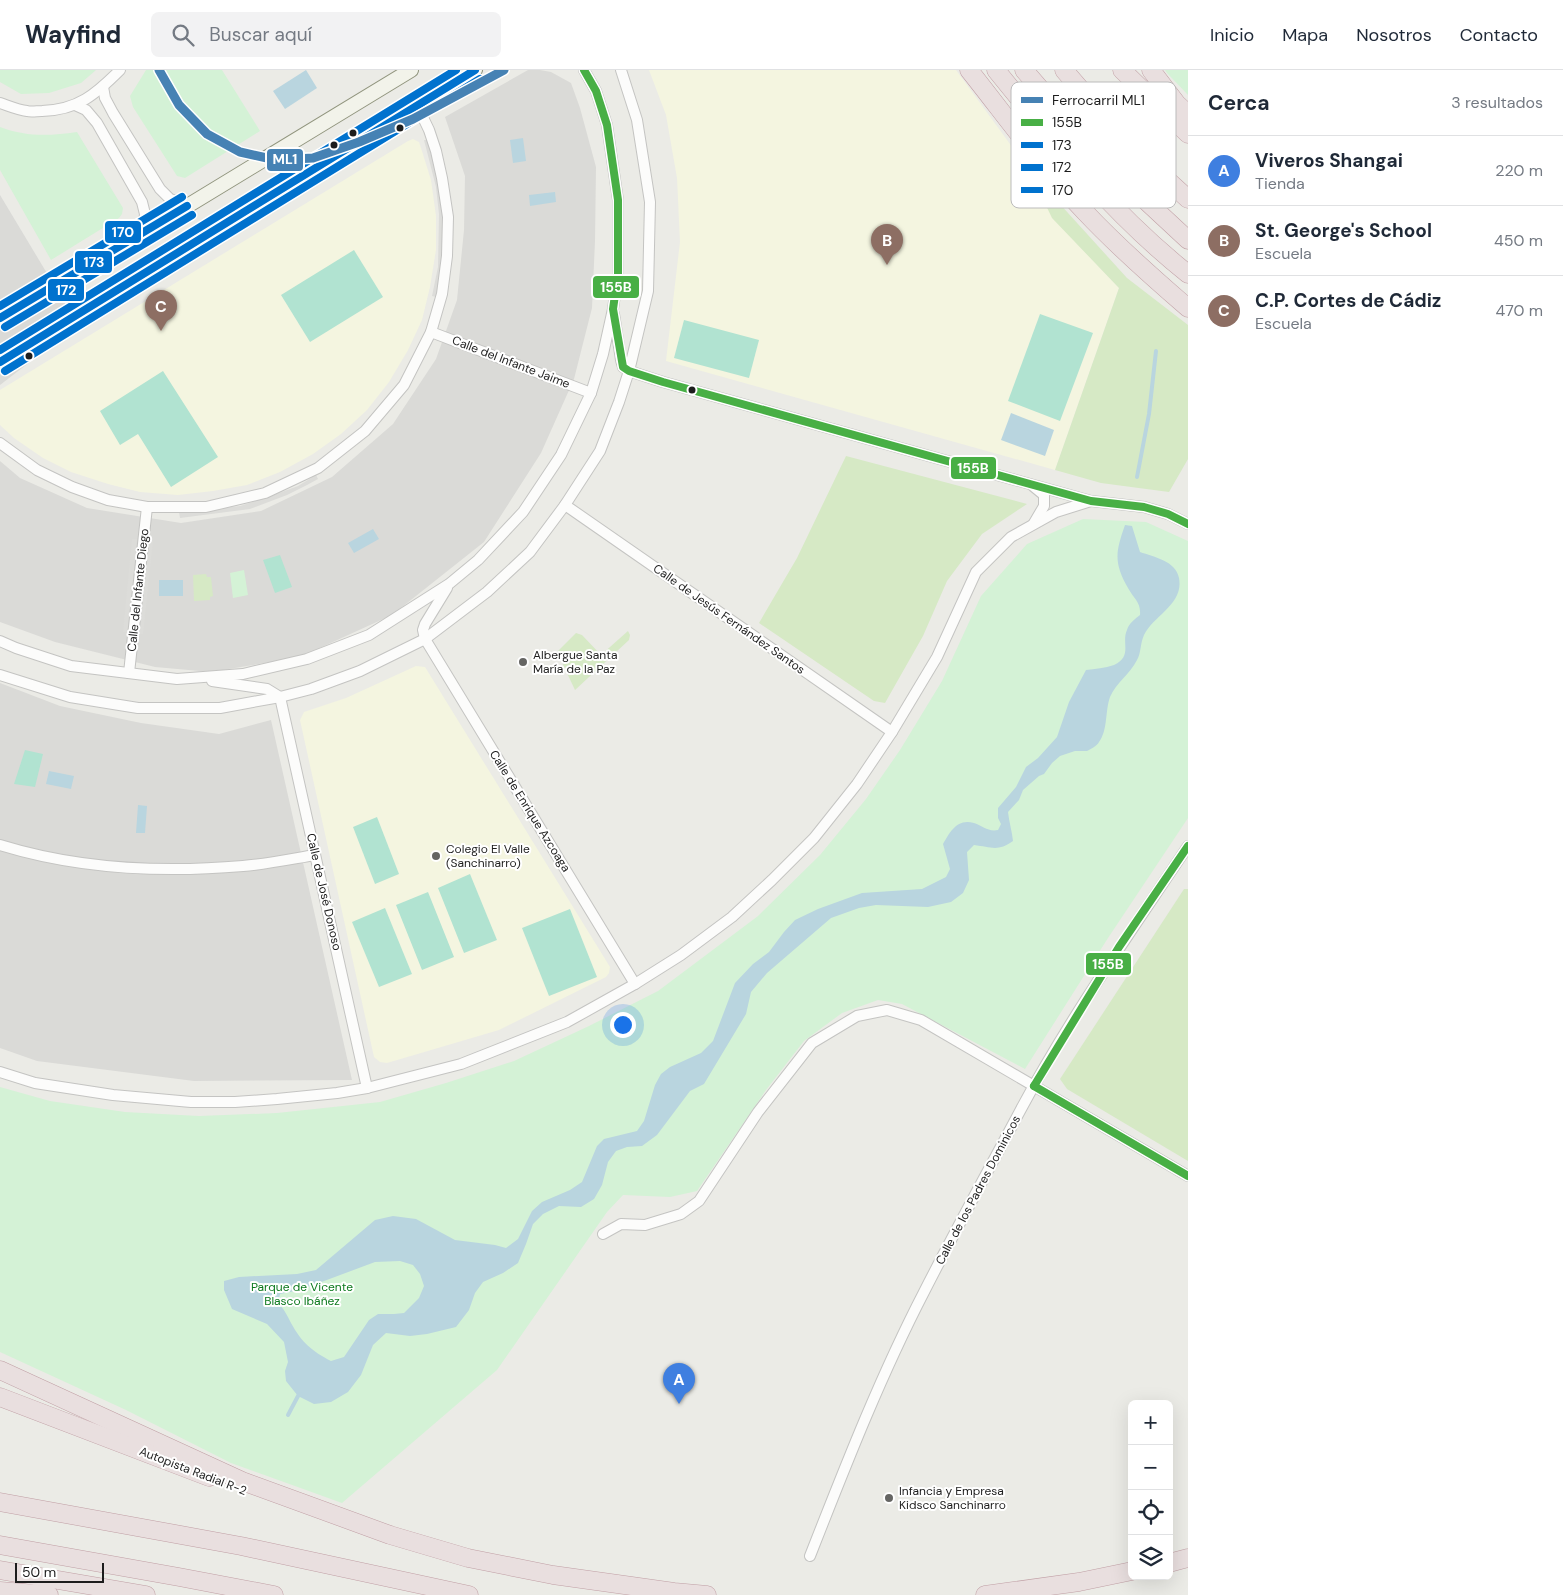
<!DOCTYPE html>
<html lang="es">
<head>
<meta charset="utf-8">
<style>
	body { margin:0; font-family:"DM Sans",sans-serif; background:#f2f2f3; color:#1f2937 }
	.controls { position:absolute; right:15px; bottom:15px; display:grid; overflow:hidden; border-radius:8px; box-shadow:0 5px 20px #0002 }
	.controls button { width:45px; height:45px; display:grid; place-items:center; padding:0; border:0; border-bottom:1px solid #e0e1e3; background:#fff; color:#1f2937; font:25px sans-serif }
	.scale { position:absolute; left:15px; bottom:12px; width:89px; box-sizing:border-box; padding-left:5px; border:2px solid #1d1d1d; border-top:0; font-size:14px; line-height:18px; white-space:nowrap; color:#1d1d1d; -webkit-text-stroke:4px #fff; paint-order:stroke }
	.you { position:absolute; left:622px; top:954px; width:18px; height:18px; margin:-12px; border:4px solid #fff; border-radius:50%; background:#1a73e8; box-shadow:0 0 0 8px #1a73e833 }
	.badge { display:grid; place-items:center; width:32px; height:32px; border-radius:50%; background:#656563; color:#fff; font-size:16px; font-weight:700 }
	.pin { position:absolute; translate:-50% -41px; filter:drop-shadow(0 1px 2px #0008) }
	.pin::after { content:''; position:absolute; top:26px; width:18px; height:15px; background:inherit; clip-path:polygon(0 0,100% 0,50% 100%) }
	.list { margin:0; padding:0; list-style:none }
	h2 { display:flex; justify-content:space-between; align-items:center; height:65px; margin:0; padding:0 20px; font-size:21px }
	h2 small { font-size:16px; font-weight:400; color:#747a83 }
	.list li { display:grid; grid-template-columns:32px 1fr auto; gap:15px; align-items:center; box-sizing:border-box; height:70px; padding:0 20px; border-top:1px solid #e0e1e3 }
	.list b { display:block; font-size:19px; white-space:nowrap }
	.list p { margin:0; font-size:16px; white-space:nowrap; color:#747a83 }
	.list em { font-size:16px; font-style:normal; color:#747a83 }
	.icon { flex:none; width:28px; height:28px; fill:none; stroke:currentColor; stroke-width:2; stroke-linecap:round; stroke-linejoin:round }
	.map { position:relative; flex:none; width:1188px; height:1525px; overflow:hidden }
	header { display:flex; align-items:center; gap:30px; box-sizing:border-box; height:70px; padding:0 25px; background:#fff; border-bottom:1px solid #e0e1e3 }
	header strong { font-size:24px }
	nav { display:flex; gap:28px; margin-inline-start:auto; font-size:18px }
	.search { width:350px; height:45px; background:#f2f2f3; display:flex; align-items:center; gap:12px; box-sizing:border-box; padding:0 18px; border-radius:8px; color:#747a83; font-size:19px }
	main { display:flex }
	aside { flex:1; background:#fff }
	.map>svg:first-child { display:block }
	.residential { fill:#dadad7 }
	.education { fill:#f4f5e0 }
	.grass { fill:#d6e9c5 }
	.park { fill:#d4f2d6 }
	.pitch { fill:#b1e3d1 }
	.parking { fill:#dcdcd9 }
	.water { fill:#b9d5df; fill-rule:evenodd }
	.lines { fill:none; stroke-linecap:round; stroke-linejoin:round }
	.stream { stroke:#b9d5df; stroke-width:4 }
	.street-casing { stroke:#c4c4c2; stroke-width:12 }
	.secondary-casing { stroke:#91957e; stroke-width:16 }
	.highway-casing { stroke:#c09fa5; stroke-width:19 }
	.street { stroke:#fcfcfb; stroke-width:10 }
	.secondary { stroke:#f2f3ea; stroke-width:14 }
	.highway { stroke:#e9dfdf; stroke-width:18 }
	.bus-1-casing { stroke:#fff; stroke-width:11 }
	.bus-2-casing { stroke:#fff; stroke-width:11 }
	.bus-3-casing { stroke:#fff; stroke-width:11 }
	.bus-4-casing { stroke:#fff; stroke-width:11 }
	.bus-1 { stroke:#48af45; stroke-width:8 }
	.bus-2 { stroke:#0072ce; stroke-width:8 }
	.bus-3 { stroke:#0072ce; stroke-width:8 }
	.bus-4 { stroke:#0072ce; stroke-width:8 }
	.rail-1-casing { stroke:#fff; stroke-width:12 }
	.rail-1 { stroke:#4682b4; stroke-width:9 }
	.bus-dot { fill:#1d1d1d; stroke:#fff; stroke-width:2 }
	.poi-dot { fill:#656563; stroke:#fff; stroke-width:2 }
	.labels { text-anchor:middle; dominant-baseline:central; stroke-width:4; stroke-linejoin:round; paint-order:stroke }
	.street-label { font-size:12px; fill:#1d1d1d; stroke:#fff }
	.poi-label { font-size:12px; fill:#1d1d1d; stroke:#fff; text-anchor:start }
	.park-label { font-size:12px; fill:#0d7a1e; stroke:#fff }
	.key { fill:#fff; stroke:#bbb; stroke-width:1 }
	.key-label { font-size:14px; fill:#1d1d1d }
	.line-badge { stroke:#fff; stroke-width:2 }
	.badge-label { font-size:14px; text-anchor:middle; font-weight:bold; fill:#fff }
</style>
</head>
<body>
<header>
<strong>Wayfind</strong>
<div class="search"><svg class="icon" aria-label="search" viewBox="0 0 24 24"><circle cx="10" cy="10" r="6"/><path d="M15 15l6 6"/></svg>Buscar aquí</div>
<nav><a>Inicio</a><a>Mapa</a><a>Nosotros</a><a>Contacto</a></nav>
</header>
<main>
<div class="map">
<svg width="1188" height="1525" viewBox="0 0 1188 1525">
	<rect width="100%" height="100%" fill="#ebebe6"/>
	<g class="residential">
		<path d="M 528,0 L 540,0 L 551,2 L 571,13 L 580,38 L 596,97 L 595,171 L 592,238 L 574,309 L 541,383 L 484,472 L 392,545 L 300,587 L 211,602 L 155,597 L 55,572 L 0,552 L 0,391 L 20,408 L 87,438 L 181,453 L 261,441 L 332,407 L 393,354 L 436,289 L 457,230 L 464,160 L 465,106 L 445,47 Z"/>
		<path d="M 0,125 L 78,255 L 0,315 Z"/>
		<path d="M 0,613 L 60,636 L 141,653 L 219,664 L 271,650 L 352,1010 L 194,1011 L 37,991 L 0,978 Z"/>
	</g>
	<g class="education">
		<path d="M 649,0 L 956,0 L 1029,100 L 1053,148 L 1119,218 L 1055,400 L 666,291 L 680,172 L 677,108 L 666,45 Z"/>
		<path d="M 413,69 L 419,72 L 421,78 L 431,110 L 436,146 L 436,180 L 430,217 L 422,250 L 408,280 L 389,312 L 367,340 L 341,364 L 313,384 L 280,402 L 247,415 L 213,421 L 178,425 L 140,422 L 108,414 L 71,402 L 43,388 L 14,368 L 0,355 L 0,320 L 408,71 Z"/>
		<path d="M 416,596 L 425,597 L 610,897 L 609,903 L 606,907 L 499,960 L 387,993 L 380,992 L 374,987 L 300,650 L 304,642 L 346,628 Z"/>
	</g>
	<g class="grass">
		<path d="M 1029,100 L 1127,208 L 1188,255 L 1188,389 L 1169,422 L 1101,413 L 1055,400 L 1119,218 L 1052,148 Z"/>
		<path d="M 846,386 L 1027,434 L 982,464 L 947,511 L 923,566 L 885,633 L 874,631 L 759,553 L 797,488 Z"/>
		<path d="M 206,504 L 207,507 L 211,507 L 213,526 L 210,527 L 210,530 L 194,531 L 193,505 Z"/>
		<path d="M 628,561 L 630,565 L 629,570 L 575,620 L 557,582 L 576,563 L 582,565 L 601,585 Z"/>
		<path d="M 1184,819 L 1188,819 L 1188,1091 L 1067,1019 L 1060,1009 Z"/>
	</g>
	<g class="park">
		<path d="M 0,0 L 96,0 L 81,13 L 49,23 L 21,24 L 0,12 Z"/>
		<path d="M 146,0 L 222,0 L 260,61 L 185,108 L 177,106 L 133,37 L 130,26 Z"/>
		<path d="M 1165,0 L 1188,0 L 1188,25 L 1167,3 Z"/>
		<path d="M 0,57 C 27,67 49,66 77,62 L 123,138 L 122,144 L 119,148 L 51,190 L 0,100 Z"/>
		<path d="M 1083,449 L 1146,452 L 1188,471 L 1188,748 L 1108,868 L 1025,999 L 902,934 L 878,930 L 842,943 L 804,971 L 766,1020 L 697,1121 L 670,1127 L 623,1125 L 607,1142 L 497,1300 L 342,1433 L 231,1393 L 126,1340 L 0,1282 L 0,1017 L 50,1031 L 125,1042 L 199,1046 L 277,1043 L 380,1032 L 446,1013 L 514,991 L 589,956 L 658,921 L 758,846 L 820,785 L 866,729 L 900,680 L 942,611 L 981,526 L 1027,474 Z"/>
		<path d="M 244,500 L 248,525 L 233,528 L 230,503 Z"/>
	</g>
	<g class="pitch">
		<path d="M 354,180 L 383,227 L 310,272 L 281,225 Z"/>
		<path d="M 1040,244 L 1093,263 L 1060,351 L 1008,331 Z"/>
		<path d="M 684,250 L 759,270 L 749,308 L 674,288 Z"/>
		<path d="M 163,301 L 218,387 L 171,417 L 138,364 L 120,375 L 100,341 Z"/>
		<path d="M 280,485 L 292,517 L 275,523 L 263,490 Z"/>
		<path d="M 25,680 L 43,684 L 35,717 L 14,714 Z"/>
		<path d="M 377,747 L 399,804 L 375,814 L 353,757 Z"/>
		<path d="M 470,804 L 497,870 L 464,883 L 438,818 Z"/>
		<path d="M 428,822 L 454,887 L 422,900 L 396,835 Z"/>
		<path d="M 385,838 L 412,904 L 379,917 L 352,852 Z"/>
		<path d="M 570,839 L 597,907 L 549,926 L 522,858 Z"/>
	</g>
	<g class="parking">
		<path d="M 424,70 L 428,70 L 438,109 L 442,136 L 443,188 L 436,227 L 432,226 L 438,197 L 439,144 L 436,117 Z"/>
		<path d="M 316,405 L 318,409 L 307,415 L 287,425 L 250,439 L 180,448 L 179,442 L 215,439 L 240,436 L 268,427 L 298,416 Z"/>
		<path d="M 132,469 L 137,469 L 128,562 L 123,562 Z"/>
		<path d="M 149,471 L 153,471 L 143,564 L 139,564 Z"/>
	</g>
	<g class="water">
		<path d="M 306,0 L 317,18 L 285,39 L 273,21 Z"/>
		<path d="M 523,68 L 526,91 L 513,93 L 510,70 Z"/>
		<path d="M 555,122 L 556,132 L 530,136 L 529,125 Z"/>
		<path d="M 1011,343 L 1054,360 L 1045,386 L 1001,370 Z"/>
		<path d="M 1125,455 L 1132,456 L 1140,482 C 1154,487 1176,491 1179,508 C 1184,534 1154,545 1144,565 C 1140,574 1141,584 1137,590 C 1130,604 1116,613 1110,627 C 1105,641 1108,660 1099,672 C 1097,676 1091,679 1087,681 L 1075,681 L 1060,686 L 1052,693 L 1044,704 L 1039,706 L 1023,720 L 1019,730 L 1008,742 C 1009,752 1012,761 1013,771 C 998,782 991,777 974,775 L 967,782 L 969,810 L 963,823 L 951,832 L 928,837 L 876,835 L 859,838 L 831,848 L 767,903 L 751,922 L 746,944 L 704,1014 L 690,1021 L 657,1065 L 642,1076 L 627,1077 L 616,1081 L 608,1092 L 602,1115 L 594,1129 L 581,1137 L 559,1136 L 543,1144 L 533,1154 L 526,1174 L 518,1193 L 503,1203 L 483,1212 L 475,1223 L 469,1240 L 456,1257 L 427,1264 L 410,1266 L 386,1263 L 373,1275 L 361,1305 L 348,1322 L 331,1332 L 314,1334 L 298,1326 L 286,1311 L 285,1301 L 288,1292 L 284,1272 L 267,1254 L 232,1239 L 224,1220 L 224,1211 L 239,1207 L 297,1204 L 316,1200 L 375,1150 L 393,1146 L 416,1149 L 455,1170 L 495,1175 L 506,1178 L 518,1169 L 532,1141 L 542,1132 L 570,1120 L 582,1112 L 597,1076 L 604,1069 L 637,1061 L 644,1051 L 655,1015 L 661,1004 L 670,997 L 701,983 L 713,971 L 735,913 L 753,894 L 769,882 L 784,862 L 795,850 L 818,839 L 862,823 L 922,819 L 946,807 L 950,799 L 943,774 C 950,762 957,748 974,753 C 983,756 988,762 998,760 L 1001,754 L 998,748 L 998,738 L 1016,717 L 1026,697 L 1038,688 L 1057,667 L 1069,632 L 1086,600 C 1095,599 1105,598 1114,595 C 1133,586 1121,573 1127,560 C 1129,553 1135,549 1140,545 C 1141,532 1134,529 1128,518 C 1113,492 1116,481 1125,455 ZM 400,1191 L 413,1195 L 420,1204 L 424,1216 L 419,1228 L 404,1243 L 394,1244 L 378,1244 L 369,1250 L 344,1287 L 331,1291 C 312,1281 302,1273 291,1253 C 287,1245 284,1239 278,1233 L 280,1224 L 300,1220 L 375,1192 Z"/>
		<path d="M 373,459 L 379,469 L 354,483 L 348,473 Z"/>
		<rect x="159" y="510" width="24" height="16"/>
		<path d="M 49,701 L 74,706 L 71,719 L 46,714 Z"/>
		<path d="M 138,735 L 147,736 L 145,763 L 136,763 Z"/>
	</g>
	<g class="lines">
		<g class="stream">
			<path d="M 1137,407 L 1149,344 L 1156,281"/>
			<path d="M 288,1345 L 298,1326 L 301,1324"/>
		</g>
		<defs>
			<g id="street">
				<path d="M 103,17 L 105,28 L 113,43 L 160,119 L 170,129 L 189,135"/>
				<path d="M 0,33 C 9,36 18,40 27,41 C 31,42 37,41 42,41 C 78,40 96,24 120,0"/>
				<path d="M 75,35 L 86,40 L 97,53 L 142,132 L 145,144 L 143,163"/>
				<path d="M 614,244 L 621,290 L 623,297 L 629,301 L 663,312 L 1091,431 L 1144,437 L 1168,444 L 1188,454"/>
				<path d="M 431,262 L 591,323"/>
				<path d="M 0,373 L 37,400 L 72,417 L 108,430 L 147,437 L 206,437 L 265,423 L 318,398 L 365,361 L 404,315 L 431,262 L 442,224 L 447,186 L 448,147 L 442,108 L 436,81 L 429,60 L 417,35"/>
				<path d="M 1033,416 L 1044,425 L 1044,436 L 1034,453"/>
				<path d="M 565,435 L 892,662"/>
				<path d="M 447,518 L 425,554 L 423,560 L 425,569 L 635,914"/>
				<path d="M 0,571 L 16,578 L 71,596 L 177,609 L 243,604 L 307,589 L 369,565 L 449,514 L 478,490 L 523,442 L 561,385 L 591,323 L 603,284 L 613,239 L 618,204 L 618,130 L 607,55 L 596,21 L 584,0"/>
				<path d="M 129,603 L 147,437"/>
				<path d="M 0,605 L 70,627 L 138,638 L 220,638 L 280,627 L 311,619 L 360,601 L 425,569 L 487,522 L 530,482 L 565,435 L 600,381 L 619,332 L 629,301 L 648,221 L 650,132 L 637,50 L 621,0"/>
				<path d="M 212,611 L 267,619 L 280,627 L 367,1018"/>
				<path d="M 0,775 C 78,799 162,803 243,796 C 267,794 291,789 315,785"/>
				<path d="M 0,1002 L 35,1013 L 113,1025 L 191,1032 L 235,1032 L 277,1029 L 337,1023 L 367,1018 L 461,994 L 567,952 L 635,914 L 681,885 L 732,847 L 772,810 L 814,768 L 857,714 L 892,662 L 937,587 L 976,502 L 1011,467 L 1056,442 L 1091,431"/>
				<path d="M 603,1164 L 621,1154 L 645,1155 L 681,1144 L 699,1131 L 758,1042 L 812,973 L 857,946 L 887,940 L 921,950 L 1188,1106"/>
				<path d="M 810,1486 C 845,1397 880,1307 924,1222 C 955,1161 988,1101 1020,1041 C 1069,949 1130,863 1188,776"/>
			</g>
			<g id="secondary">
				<path d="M 0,248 L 189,135 L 411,0"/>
				<path d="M 0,292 L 475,0"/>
			</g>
			<g id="highway">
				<path d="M 969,0 C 1007,48 1043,98 1085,142 C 1117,176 1152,207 1188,238"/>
				<path d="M 996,0 C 1055,73 1115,146 1188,204"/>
				<path d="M 1024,0 L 1102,90 L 1188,170"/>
				<path d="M 1064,0 L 1114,58 L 1141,86 L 1188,129"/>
				<path d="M 1122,0 L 1188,64"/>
				<path d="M 1151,0 L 1177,34 L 1188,44"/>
				<path d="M 0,1300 L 242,1411 L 390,1465 L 468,1488 L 553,1505 L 674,1522 L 707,1525"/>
				<path d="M 0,1327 L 209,1407"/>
				<path d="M 0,1432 L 241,1476 L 469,1525"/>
				<path d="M 0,1475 L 179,1507 L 274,1525"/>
				<path d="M 1169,1493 L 1188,1488"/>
				<path d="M 0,1500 L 146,1525"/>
				<path d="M 0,1521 L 49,1525"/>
				<path d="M 985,1525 L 1079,1512 L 1132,1501"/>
			</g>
		</defs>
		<use href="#street" class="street-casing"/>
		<use href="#secondary" class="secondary-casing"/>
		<use href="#highway" class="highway-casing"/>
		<use href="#street" class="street"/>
		<use href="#secondary" class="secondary"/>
		<use href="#highway" class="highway"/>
		<defs>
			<g id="bus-1">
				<path d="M 584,0 L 596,21 L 607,55 L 618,130 L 618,204 L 613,239 L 623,297 L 629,301 L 663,312 L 1091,431 L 1144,437 L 1168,444 L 1188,454"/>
				<path d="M 1034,1016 L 1119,877 L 1188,776"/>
				<path d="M 1034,1016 L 1188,1106"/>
			</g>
			<g id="bus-2">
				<path d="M 0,248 L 187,136"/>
				<path d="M 0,292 L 475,0"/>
			</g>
			<g id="bus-3">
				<path d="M 5,257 L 192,145"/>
				<path d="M 5,301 L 480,9"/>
			</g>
			<g id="bus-4">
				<path d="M 0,236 L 182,127"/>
				<path d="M 0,280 L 456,0"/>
			</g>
		</defs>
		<use href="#bus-1" class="bus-1-casing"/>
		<use href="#bus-2" class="bus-2-casing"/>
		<use href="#bus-3" class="bus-3-casing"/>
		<use href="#bus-4" class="bus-4-casing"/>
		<use href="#bus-1" class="bus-1"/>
		<use href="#bus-2" class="bus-2"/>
		<use href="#bus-3" class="bus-3"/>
		<use href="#bus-4" class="bus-4"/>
		<defs>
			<path id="rail-1" d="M 159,0 L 179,35 L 207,64 L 240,82 L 276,90 L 313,88 L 359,72 L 413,49 L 504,0"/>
		</defs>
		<use href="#rail-1" class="rail-1-casing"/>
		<use href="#rail-1" class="rail-1"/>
	</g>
	<g class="bus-dot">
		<circle cx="400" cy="58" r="4.5"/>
		<circle cx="353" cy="63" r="4.5"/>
		<circle cx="334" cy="75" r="4.5"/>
		<circle cx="29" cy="286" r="4.5"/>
		<circle cx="692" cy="320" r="4.5"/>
	</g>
	<g class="poi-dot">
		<circle cx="523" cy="592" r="5"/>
		<circle cx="436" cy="786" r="5"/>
		<circle cx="889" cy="1428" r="5"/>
	</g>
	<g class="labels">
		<g class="street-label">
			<text transform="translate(511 292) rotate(21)">Calle del Infante Jaime</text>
			<text transform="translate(138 520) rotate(-84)">Calle del Infante Diego</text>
			<text transform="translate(729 549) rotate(35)">Calle de Jesús Fernández Santos</text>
			<text transform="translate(530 741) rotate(58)">Calle de Enrique Azcoaga</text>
			<text transform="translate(324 822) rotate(77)">Calle de José Donoso</text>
			<text transform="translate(978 1120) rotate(-62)">Calle de los Padres Dominicos</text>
			<text transform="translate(193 1401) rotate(21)">Autopista Radial R-2</text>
		</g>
		<g class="poi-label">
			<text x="533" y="585">Albergue Santa<tspan x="533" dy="14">María de la Paz</tspan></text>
			<text x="446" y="779">Colegio El Valle<tspan x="446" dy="14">(Sanchinarro)</tspan></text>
			<text x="899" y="1421">Infancia y Empresa<tspan x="899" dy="14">Kidsco Sanchinarro</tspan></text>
		</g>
		<g class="park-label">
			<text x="302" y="1217">Parque de Vicente<tspan x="302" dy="14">Blasco Ibáñez</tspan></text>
		</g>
	</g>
	<rect x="1011" y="12" width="165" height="126" rx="8" class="key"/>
	<rect x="1021" y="27" width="22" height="6" fill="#4682b4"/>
	<rect x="1021" y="49" width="22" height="7" fill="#48af45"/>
	<rect x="1021" y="72" width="22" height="6" fill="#0072ce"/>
	<rect x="1021" y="94" width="22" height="7" fill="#0072ce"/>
	<rect x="1021" y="117" width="22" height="6" fill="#0072ce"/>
	<g class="key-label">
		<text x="1052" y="35">Ferrocarril ML1</text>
		<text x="1052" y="57">155B</text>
		<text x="1052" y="80">173</text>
		<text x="1052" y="102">172</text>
		<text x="1052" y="125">170</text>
	</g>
	<g class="line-badge">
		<rect x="266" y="78" width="38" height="24" rx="5" fill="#4682b4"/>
		<rect x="104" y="150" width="38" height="24" rx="5" fill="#0072ce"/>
		<rect x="74" y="180" width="39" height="24" rx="5" fill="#0072ce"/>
		<rect x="592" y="205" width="48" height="24" rx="5" fill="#48af45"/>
		<rect x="47" y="208" width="38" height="24" rx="5" fill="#0072ce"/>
		<rect x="950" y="386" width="47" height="24" rx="5" fill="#48af45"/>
		<rect x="1085" y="882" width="47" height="24" rx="5" fill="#48af45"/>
	</g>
	<g class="badge-label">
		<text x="285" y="94">ML1</text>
		<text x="123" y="167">170</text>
		<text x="94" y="197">173</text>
		<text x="616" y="222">155B</text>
		<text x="66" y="225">172</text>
		<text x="973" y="403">155B</text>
		<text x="1108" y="899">155B</text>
	</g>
</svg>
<div class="controls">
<button>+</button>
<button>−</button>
<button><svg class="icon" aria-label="locate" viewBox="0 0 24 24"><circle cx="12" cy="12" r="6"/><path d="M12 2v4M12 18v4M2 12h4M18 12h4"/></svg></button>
<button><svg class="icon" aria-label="layers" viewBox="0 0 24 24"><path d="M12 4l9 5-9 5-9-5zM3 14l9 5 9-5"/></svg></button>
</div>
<div class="scale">50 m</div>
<div class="you"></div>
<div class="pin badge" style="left:679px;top:1334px;background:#3f7fe0">A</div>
<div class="pin badge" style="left:887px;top:195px;background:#8d6e63">B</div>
<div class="pin badge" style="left:161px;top:261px;background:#8d6e63">C</div>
</div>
<aside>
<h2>Cerca<small>3 resultados</small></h2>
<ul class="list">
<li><span class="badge" style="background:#3f7fe0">A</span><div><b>Viveros Shangai</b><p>Tienda</p></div><em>220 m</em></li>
<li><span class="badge" style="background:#8d6e63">B</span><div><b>St. George's School</b><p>Escuela</p></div><em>450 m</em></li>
<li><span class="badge" style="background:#8d6e63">C</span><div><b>C.P. Cortes de Cádiz</b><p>Escuela</p></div><em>470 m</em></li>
</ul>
</aside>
</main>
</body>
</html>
